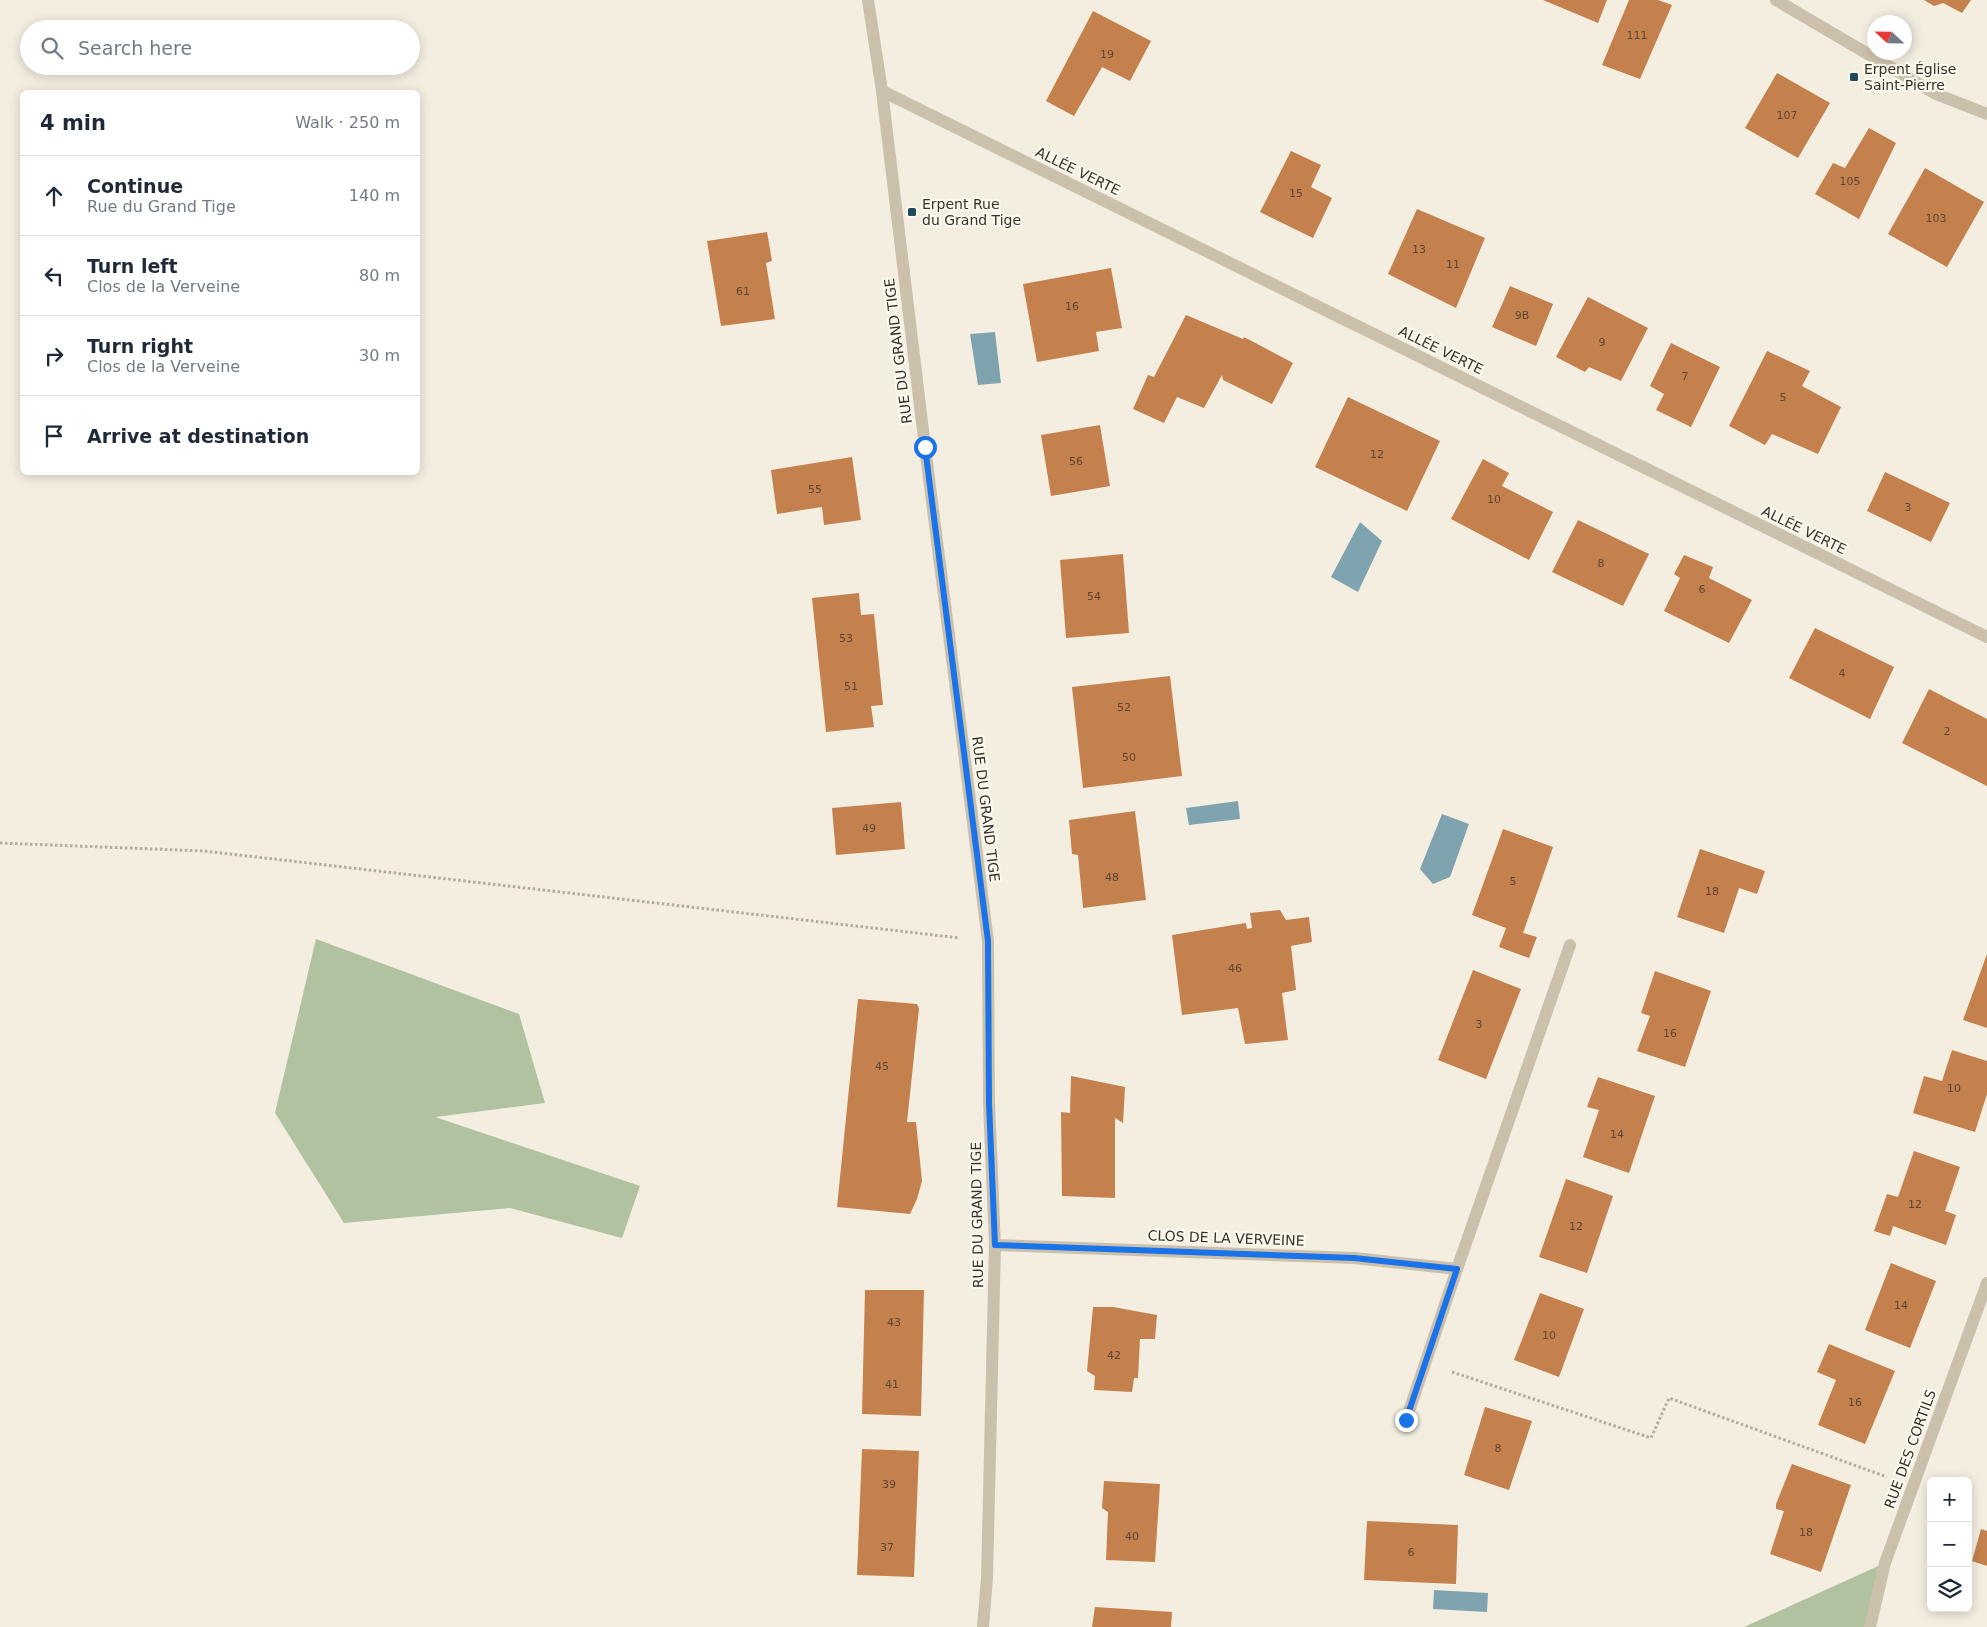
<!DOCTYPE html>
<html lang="en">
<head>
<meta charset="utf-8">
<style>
	body { margin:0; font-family:"DejaVu Sans",sans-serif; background:#f6f6f7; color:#1f2937 }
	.controls { position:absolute; right:15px; bottom:15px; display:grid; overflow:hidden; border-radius:8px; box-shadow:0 2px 12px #0003 }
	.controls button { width:45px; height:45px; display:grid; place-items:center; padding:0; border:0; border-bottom:1px solid #e0e1e3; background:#fff; color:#1f2937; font:25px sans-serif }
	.compass { position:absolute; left:1867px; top:15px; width:45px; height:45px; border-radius:50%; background:#fff; box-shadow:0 2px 12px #0003; rotate:292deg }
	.stop { position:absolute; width:15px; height:15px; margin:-11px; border:4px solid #1a73e8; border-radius:50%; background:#fff }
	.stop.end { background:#1a73e8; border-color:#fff; box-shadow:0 1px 5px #0008 }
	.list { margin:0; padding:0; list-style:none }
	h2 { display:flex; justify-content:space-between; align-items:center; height:65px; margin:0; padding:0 20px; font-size:21px }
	h2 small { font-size:16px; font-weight:400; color:#747a83 }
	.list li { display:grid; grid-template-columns:32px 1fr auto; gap:15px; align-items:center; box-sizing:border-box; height:80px; padding:0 20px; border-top:1px solid #e0e1e3 }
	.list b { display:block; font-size:19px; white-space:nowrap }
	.list p { margin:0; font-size:16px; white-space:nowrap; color:#747a83 }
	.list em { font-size:16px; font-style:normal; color:#747a83 }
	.icon { flex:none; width:28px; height:28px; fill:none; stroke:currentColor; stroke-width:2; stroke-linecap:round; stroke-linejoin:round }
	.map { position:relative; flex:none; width:1987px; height:1627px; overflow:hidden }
	.search { position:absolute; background:#fff; box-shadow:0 2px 12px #0003; left:20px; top:20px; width:400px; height:55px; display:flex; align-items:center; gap:12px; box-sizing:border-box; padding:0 18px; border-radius:28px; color:#747a83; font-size:19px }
	.panel { position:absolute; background:#fff; box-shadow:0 2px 12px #0003; left:20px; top:90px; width:400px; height:385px; border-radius:8px }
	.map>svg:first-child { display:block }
	.green { fill:#b0c2a0 }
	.water { fill:#7fa4b0 }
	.building { fill:#c4814d }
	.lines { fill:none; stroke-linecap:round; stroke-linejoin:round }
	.path { stroke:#b7ab96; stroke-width:3; stroke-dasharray:2.5 2.5; stroke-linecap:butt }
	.minor { stroke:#cbc0ac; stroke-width:12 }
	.tertiary { stroke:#cbc0ac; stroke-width:12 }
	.route { stroke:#1a73e8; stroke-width:6 }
	.poi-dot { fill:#204b5b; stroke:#faf7ed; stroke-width:2 }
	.labels { text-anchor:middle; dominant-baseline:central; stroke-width:4.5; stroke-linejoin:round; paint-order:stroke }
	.number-label { font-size:11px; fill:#5c4634 }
	.poi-label { font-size:14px; fill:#39322b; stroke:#faf7ed; text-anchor:start }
	.street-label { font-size:14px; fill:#39322b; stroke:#faf7ed }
</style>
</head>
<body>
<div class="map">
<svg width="1987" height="1627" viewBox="0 0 1987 1627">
	<rect width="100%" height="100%" fill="#f3eee0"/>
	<g class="green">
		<path d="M 316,939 L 519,1014 L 545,1103 L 435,1117 L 640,1186 L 622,1238 L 510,1208 L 344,1223 L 275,1113 Z"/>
		<path d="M 1885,1563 L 1870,1627 L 1744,1627 Z"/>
	</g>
	<g class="water">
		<path d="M 995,332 L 1001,383 L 978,385 L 970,334 Z"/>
		<path d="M 1360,522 L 1382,541 L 1358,592 L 1331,577 Z"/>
		<path d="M 1238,801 L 1240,819 L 1189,825 L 1186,808 Z"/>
		<path d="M 1442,814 L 1469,824 L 1450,877 L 1433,884 L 1420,869 Z"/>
		<path d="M 1434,1590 L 1488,1593 L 1487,1612 L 1433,1609 Z"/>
	</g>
	<g class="building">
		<path d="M 1543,0 L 1607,0 L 1598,23 Z"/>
		<path d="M 1629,0 L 1658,0 L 1672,5 L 1640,79 L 1602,65 Z"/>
		<path d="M 1924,0 L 1971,0 L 1962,13 L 1943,3 L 1934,6 Z"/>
		<path d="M 1093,11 L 1151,41 L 1130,81 L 1102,67 L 1074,116 L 1046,101 Z"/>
		<path d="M 1777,73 L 1830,103 L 1798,158 L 1745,128 Z"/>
		<path d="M 1869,128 L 1896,143 L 1859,219 L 1815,194 L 1833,163 L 1845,168 Z"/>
		<path d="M 1291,151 L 1321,165 L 1311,187 L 1332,198 L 1313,238 L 1260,212 Z"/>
		<path d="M 1925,168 L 1984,202 L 1947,267 L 1888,234 Z"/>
		<path d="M 1417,209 L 1485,238 L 1456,308 L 1388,274 Z"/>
		<path d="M 767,232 L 772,261 L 766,263 L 775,319 L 721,326 L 707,241 Z"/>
		<path d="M 1111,268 L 1122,328 L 1096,332 L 1099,351 L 1037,362 L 1023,284 Z"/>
		<path d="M 1510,286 L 1553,304 L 1536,346 L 1492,327 Z"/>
		<path d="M 1588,297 L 1648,328 L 1621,381 L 1589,367 L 1585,372 L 1556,357 Z"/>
		<path d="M 1186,315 L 1243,339 L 1244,337 L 1293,363 L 1272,404 L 1223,380 L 1222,375 L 1204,408 L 1177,397 L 1164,423 L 1133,409 L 1148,375 L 1154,377 Z"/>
		<path d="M 1671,343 L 1720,367 L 1691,427 L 1656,410 L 1664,394 L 1650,386 Z"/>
		<path d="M 1767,351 L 1810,371 L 1802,386 L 1841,407 L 1818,454 L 1772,434 L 1765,445 L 1729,426 Z"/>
		<path d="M 1348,397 L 1440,441 L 1407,511 L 1315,467 Z"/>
		<path d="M 1100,425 L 1110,486 L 1051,496 L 1041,435 Z"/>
		<path d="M 852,457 L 861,520 L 824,525 L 822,507 L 777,514 L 771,470 Z"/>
		<path d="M 1483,459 L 1509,473 L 1502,486 L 1553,512 L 1529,560 L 1451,519 Z"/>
		<path d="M 1885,472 L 1950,503 L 1931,542 L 1867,511 Z"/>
		<path d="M 1578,520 L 1649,554 L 1623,606 L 1552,572 Z"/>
		<path d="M 1123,554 L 1129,633 L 1066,638 L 1060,560 Z"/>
		<path d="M 1684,555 L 1713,567 L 1709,578 L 1752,600 L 1729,643 L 1664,611 L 1680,578 L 1674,574 Z"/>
		<path d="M 859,593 L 861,615 L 874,614 L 883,705 L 871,706 L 874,727 L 826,732 L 812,598 Z"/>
		<path d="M 1815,628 L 1894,667 L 1870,719 L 1789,678 Z"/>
		<path d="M 1170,676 L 1182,776 L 1083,788 L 1072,687 Z"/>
		<path d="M 1929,689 L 1987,719 L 1987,786 L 1902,743 Z"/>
		<path d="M 901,802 L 905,849 L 836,855 L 832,808 Z"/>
		<path d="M 1135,811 L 1146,900 L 1083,908 L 1078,855 L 1072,854 L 1069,820 Z"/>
		<path d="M 1503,829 L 1553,847 L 1523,933 L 1537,937 L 1529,958 L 1499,947 L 1506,928 L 1472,915 Z"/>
		<path d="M 1700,849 L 1765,871 L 1757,894 L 1739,888 L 1724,933 L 1677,917 Z"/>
		<path d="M 1280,910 L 1286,920 L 1309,917 L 1312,942 L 1291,946 L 1296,990 L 1282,993 L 1288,1040 L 1245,1044 L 1238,1008 L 1182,1015 L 1172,935 L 1246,923 L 1247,929 L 1252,928 L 1250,913 Z"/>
		<path d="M 1987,954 L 1987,1028 L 1963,1020 Z"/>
		<path d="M 1473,970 L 1521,989 L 1486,1079 L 1438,1060 Z"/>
		<path d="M 1655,971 L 1711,991 L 1685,1067 L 1637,1051 L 1650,1016 L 1641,1013 Z"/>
		<path d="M 858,999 L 917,1004 L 919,1009 L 907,1122 L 916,1122 L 922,1181 L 917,1199 L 910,1214 L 837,1207 Z"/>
		<path d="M 1952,1050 L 1987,1061 L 1987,1094 L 1975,1132 L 1913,1113 L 1924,1076 L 1942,1081 Z"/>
		<path d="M 1071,1076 L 1125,1087 L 1123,1123 L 1115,1118 L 1115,1198 L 1062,1196 L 1061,1112 L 1070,1113 Z"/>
		<path d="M 1598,1077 L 1655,1096 L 1629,1173 L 1583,1157 L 1599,1110 L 1587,1107 Z"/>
		<path d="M 1914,1151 L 1960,1167 L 1945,1211 L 1956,1215 L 1946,1245 L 1893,1226 L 1890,1236 L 1874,1231 L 1887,1194 L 1898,1197 Z"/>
		<path d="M 1566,1179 L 1613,1196 L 1587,1273 L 1539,1257 Z"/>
		<path d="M 1891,1263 L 1936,1281 L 1910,1348 L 1865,1330 Z"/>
		<path d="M 865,1290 L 924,1290 L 921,1416 L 862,1414 Z"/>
		<path d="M 1540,1293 L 1584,1309 L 1559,1377 L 1514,1360 Z"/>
		<path d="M 1093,1307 L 1113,1307 L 1157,1315 L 1155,1339 L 1140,1339 L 1138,1378 L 1134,1378 L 1132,1392 L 1094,1390 L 1095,1376 L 1087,1371 Z"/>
		<path d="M 1829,1344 L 1895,1371 L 1865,1444 L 1818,1425 L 1836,1380 L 1817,1372 Z"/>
		<path d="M 1485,1407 L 1532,1421 L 1509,1490 L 1464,1475 Z"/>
		<path d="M 862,1449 L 919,1451 L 914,1577 L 857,1575 Z"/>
		<path d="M 1792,1464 L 1851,1485 L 1821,1572 L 1770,1554 L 1784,1511 L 1776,1509 L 1776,1504 Z"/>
		<path d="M 1104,1481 L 1160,1484 L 1155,1562 L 1106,1560 L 1108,1512 L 1102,1508 Z"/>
		<path d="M 1367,1521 L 1458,1525 L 1456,1584 L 1364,1580 Z"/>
		<path d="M 1981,1529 L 1987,1531 L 1987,1566 L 1972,1561 Z"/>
		<path d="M 1095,1607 L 1172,1612 L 1171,1627 L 1092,1627 Z"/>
	</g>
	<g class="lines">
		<g class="path">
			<path d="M 0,843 L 204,851 L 960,938"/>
			<path d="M 1452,1372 L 1651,1438 L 1669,1398 L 1887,1477"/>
		</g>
		<g class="minor">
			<path d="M 868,0 L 882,91 L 925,447 L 988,941 L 989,1103 L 995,1245 L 987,1578 L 983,1627"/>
			<path d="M 882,91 L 1987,637"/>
			<path d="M 995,1245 L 1354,1258 L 1457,1269 L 1570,945"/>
			<path d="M 1406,1420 L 1457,1269"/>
			<path d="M 1870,1627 L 1885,1563 L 1987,1283"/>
		</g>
		<path class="tertiary" d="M 1776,0 L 1936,94 L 1987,114"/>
	</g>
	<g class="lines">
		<path class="route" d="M 925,447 L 988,941 L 989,1103 L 995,1245 L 1354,1258 L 1457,1269 L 1406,1420"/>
	</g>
	<g class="poi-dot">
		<rect x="1849" y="72" width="10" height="10" rx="2.5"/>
		<rect x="907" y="207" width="10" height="10" rx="2.5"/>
	</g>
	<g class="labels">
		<g class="number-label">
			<text x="1637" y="35">111</text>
			<text x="1107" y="54">19</text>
			<text x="1787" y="115">107</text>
			<text x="1850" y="181">105</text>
			<text x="1296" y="193">15</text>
			<text x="1936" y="218">103</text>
			<text x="1419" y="249">13</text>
			<text x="1453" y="264">11</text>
			<text x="743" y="291">61</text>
			<text x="1072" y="306">16</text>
			<text x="1522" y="315">9B</text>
			<text x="1602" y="342">9</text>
			<text x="1685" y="376">7</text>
			<text x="1783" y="397">5</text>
			<text x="1377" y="454">12</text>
			<text x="1076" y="461">56</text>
			<text x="815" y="489">55</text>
			<text x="1494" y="499">10</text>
			<text x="1908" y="507">3</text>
			<text x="1601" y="563">8</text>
			<text x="1702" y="589">6</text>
			<text x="1094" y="596">54</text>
			<text x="846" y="638">53</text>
			<text x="1842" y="673">4</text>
			<text x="851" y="686">51</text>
			<text x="1124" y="707">52</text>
			<text x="1947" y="731">2</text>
			<text x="1129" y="757">50</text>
			<text x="869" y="828">49</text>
			<text x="1112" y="877">48</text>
			<text x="1513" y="881">5</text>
			<text x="1712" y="891">18</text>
			<text x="1235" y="968">46</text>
			<text x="1479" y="1024">3</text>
			<text x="1670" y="1033">16</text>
			<text x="882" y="1066">45</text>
			<text x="1954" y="1088">10</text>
			<text x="1617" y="1134">14</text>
			<text x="1915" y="1204">12</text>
			<text x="1576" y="1226">12</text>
			<text x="1901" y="1305">14</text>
			<text x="894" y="1322">43</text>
			<text x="1549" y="1335">10</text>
			<text x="1114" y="1355">42</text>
			<text x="892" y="1384">41</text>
			<text x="1855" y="1402">16</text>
			<text x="1498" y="1448">8</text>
			<text x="889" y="1484">39</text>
			<text x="1806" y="1532">18</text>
			<text x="1132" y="1536">40</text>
			<text x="887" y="1547">37</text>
			<text x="1411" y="1552">6</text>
		</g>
		<g class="poi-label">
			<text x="1864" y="69">Erpent Église<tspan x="1864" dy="16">Saint-Pierre</tspan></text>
			<text x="922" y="204">Erpent Rue<tspan x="922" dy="16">du Grand Tige</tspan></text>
		</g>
		<g class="street-label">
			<text transform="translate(1078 171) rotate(26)">ALLÉE VERTE</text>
			<text transform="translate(1441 350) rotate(26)">ALLÉE VERTE</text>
			<text transform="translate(898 351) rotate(-97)">RUE DU GRAND TIGE</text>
			<text transform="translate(1804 530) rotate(26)">ALLÉE VERTE</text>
			<text transform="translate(986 809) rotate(83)">RUE DU GRAND TIGE</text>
			<text transform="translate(977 1215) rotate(-91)">RUE DU GRAND TIGE</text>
			<text transform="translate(1226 1238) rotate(2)">CLOS DE LA VERVEINE</text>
			<text transform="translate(1910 1449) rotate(-70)">RUE DES CORTILS</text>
		</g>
	</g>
</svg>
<div class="controls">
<button>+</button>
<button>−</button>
<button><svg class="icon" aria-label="layers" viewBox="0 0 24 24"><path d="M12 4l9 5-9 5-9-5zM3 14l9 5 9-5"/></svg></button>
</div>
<svg class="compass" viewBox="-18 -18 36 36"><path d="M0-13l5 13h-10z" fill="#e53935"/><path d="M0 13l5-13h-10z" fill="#747a83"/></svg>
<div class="stop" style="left:925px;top:447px"></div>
<div class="stop end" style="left:1406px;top:1420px"></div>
<div class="search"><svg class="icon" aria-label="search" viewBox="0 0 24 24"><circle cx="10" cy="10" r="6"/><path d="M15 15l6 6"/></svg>Search here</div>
<section class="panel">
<h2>4 min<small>Walk · 250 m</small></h2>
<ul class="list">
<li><svg class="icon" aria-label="ahead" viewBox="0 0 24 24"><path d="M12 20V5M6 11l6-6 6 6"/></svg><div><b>Continue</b><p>Rue du Grand Tige</p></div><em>140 m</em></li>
<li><svg class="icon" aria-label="left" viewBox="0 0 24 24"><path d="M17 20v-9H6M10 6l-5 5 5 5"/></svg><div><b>Turn left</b><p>Clos de la Verveine</p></div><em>80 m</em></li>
<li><svg class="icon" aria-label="right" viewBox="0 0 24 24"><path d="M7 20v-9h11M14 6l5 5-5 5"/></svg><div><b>Turn right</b><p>Clos de la Verveine</p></div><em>30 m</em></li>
<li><svg class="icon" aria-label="arrive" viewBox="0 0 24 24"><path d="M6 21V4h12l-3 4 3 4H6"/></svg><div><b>Arrive at destination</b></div></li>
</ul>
</section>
</div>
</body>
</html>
